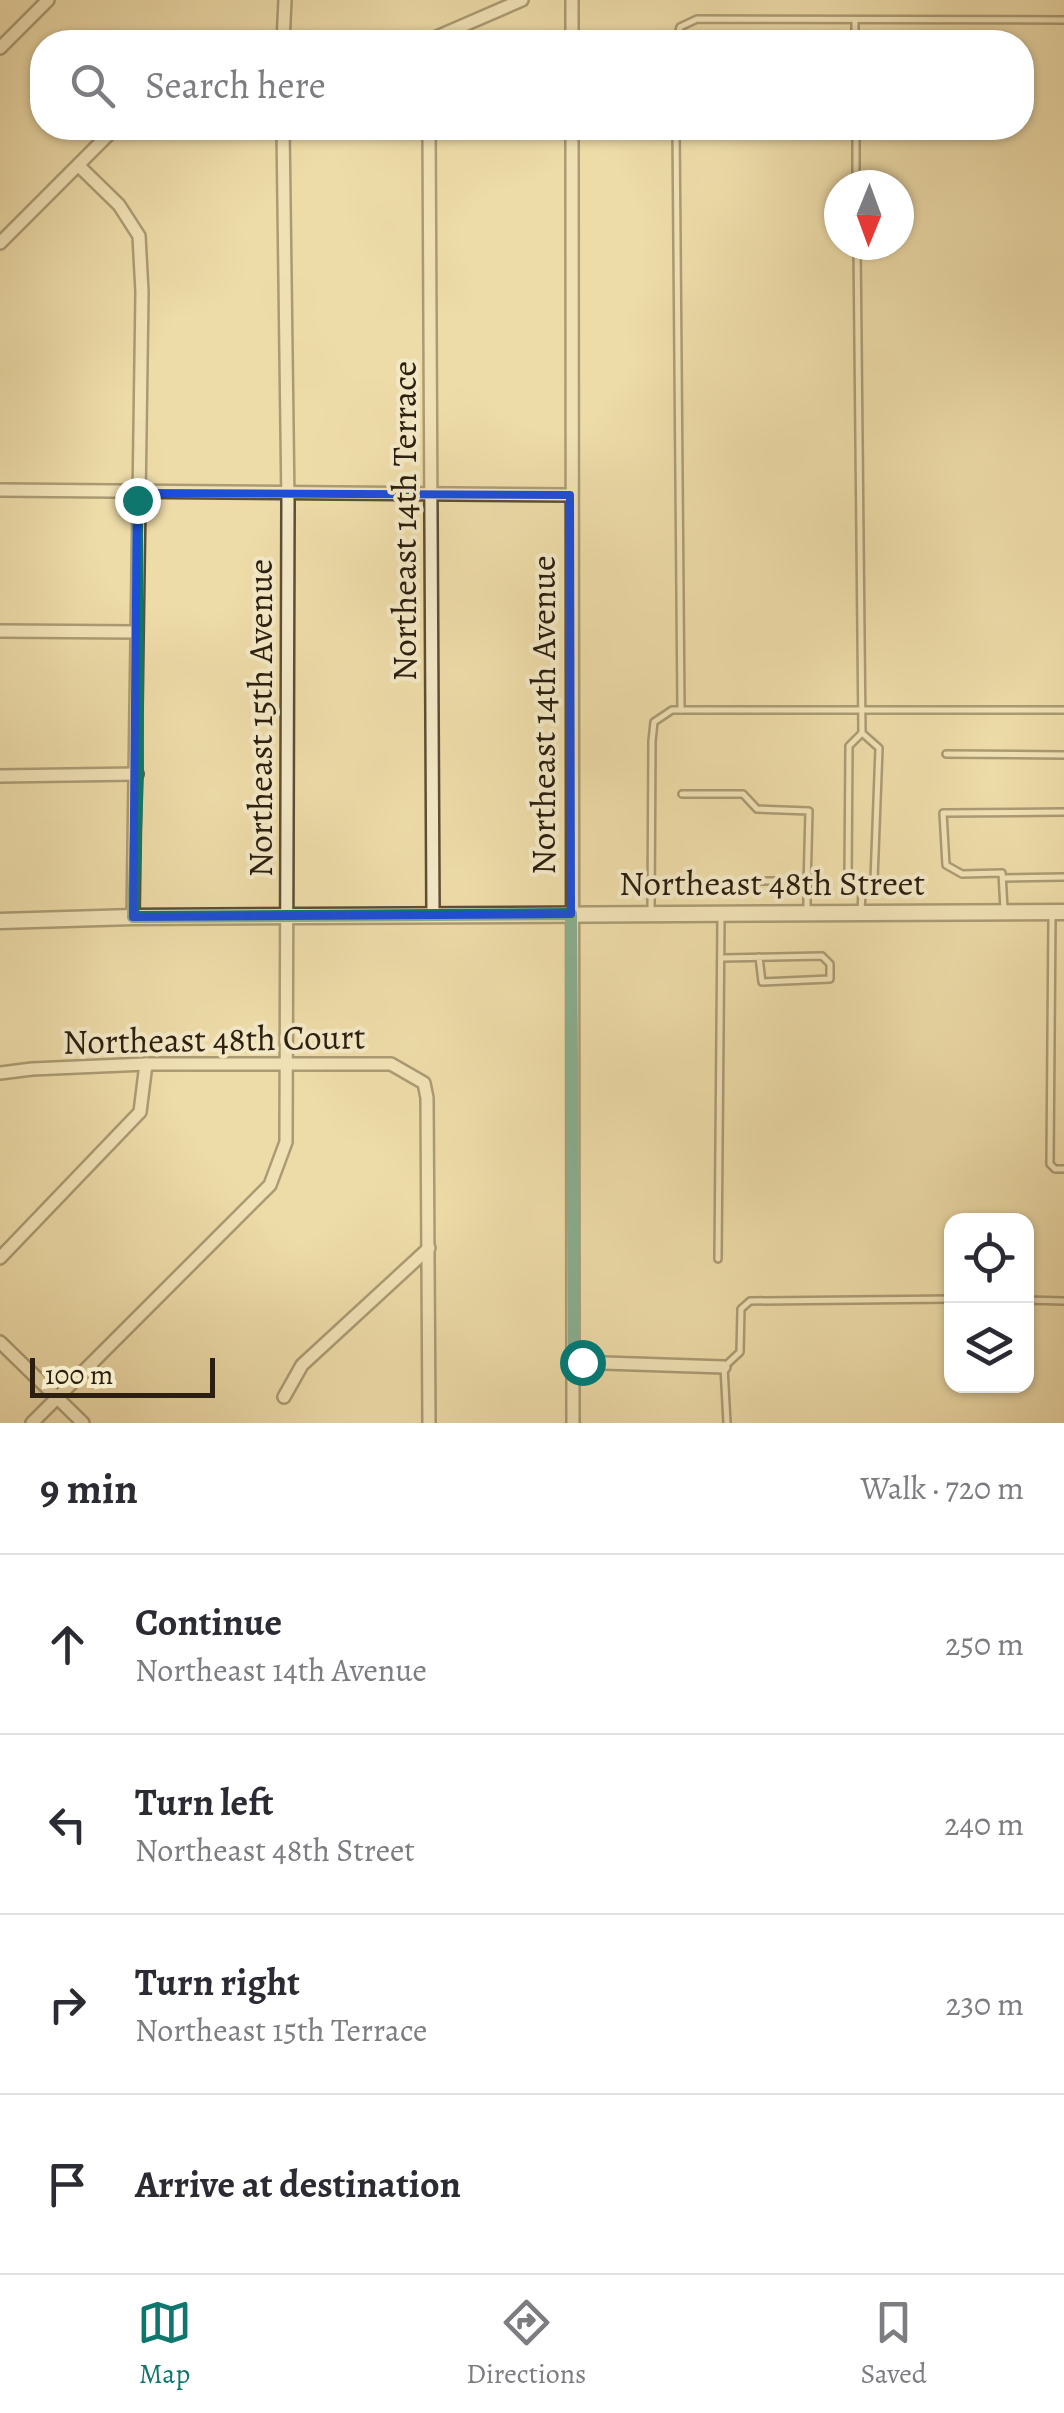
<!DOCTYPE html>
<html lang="en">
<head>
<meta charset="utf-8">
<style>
	body { margin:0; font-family:Alegreya,serif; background:#f2f2f3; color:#2b2b33 }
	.controls { position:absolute; right:30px; bottom:30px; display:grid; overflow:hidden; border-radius:20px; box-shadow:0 2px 8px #0004 }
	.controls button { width:90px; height:90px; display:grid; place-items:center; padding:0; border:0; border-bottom:2px solid #e1e1e2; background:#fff; color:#2b2b33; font:50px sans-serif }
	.compass { position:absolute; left:824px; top:170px; width:90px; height:90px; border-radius:50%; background:#fff; box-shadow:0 2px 8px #0004; rotate:181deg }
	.scale { position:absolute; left:30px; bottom:25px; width:185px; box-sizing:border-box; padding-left:10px; border:5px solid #2c1f0f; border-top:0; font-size:28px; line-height:35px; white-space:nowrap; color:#2c1f0f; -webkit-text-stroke:8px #f3e8c6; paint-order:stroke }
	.stop { position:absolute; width:30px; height:30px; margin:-22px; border:8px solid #0f766e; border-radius:50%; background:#fff }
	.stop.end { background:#0f766e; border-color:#fff; box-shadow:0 2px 10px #0008 }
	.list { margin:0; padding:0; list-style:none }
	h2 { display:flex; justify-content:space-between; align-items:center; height:130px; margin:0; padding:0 40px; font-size:42px }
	h2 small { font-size:32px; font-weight:400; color:#7c7c81 }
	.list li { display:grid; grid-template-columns:65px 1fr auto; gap:30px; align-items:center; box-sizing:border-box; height:180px; padding:0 40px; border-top:2px solid #e1e1e2 }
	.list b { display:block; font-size:38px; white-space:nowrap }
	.list p { margin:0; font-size:32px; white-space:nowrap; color:#7c7c81 }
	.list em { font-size:32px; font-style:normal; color:#7c7c81 }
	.icon { flex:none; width:55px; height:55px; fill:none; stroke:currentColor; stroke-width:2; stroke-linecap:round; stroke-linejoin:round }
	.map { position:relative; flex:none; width:1064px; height:1423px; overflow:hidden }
	.search { position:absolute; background:#fff; box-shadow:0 2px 8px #0004; left:30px; right:30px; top:30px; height:110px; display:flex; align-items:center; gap:25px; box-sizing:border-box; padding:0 35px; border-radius:40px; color:#7c7c81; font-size:38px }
	.sheet { height:850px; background:#fff }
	nav { display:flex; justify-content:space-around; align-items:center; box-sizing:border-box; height:140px; border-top:2px solid #e1e1e2; background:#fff; font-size:28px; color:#7c7c81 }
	nav a { display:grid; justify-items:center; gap:5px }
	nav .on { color:#0f766e }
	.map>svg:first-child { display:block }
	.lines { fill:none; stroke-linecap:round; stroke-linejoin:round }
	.service-casing { stroke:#5c4e35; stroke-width:10 }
	.minor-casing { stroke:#5c4e35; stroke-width:16 }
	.tertiary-casing { stroke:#5c4e35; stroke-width:19 }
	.service { stroke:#f3e8c6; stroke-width:5 }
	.minor { stroke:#f3e8c6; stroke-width:11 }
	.tertiary { stroke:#f3e8c6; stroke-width:14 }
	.route { stroke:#0f766e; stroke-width:12 }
	.marked { fill:none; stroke:#1d4ed8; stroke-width:8; stroke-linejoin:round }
	.labels { text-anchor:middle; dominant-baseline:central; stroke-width:8; stroke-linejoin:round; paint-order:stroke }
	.street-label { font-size:35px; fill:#2c1f0f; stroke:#f3e8c6 }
</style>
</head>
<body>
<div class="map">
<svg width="1064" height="1423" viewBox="0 0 1064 1423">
	<rect width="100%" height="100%" fill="#eddba8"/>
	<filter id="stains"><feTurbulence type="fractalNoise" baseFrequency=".002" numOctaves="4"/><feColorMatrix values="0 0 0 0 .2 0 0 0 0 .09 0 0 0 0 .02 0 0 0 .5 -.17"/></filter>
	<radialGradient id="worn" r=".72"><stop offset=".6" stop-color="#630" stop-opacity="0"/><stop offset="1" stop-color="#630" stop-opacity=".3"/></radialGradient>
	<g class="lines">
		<defs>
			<g id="service">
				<path d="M 855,21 L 855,42"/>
				<path d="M 676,42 L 680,27 L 697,19 L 1064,20"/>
				<path d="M 676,128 L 681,710"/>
				<path d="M 856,128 L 856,185"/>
				<path d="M 857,245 L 862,733 L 849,746 L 848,880 L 862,891"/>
				<path d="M 946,754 L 1064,755"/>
				<path d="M 682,794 L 743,794 L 757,809 L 809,811 L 807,886"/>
				<path d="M 1003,878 L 1064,877"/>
				<path d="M 744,881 L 794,881 L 807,886 L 807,910"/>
				<path d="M 1004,909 L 1002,873 L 962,874 L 946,865 L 943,813 L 1064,812"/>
				<path d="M 651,911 L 652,741 L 654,722 L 672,710 L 1064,710"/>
				<path d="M 861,912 L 862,891 L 874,880 L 879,748 L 862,733"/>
				<path d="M 1052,915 L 1050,1164 L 1055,1169 L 1064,1169"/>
				<path d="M 721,958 L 822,956 L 830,964 L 830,979 L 762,982 L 759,957"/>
				<path d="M 718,1259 L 721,917"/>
				<path d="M 1026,1300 L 1064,1301"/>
				<path d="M 727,1423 L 724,1367 L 740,1352 L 741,1309 L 750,1301 L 952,1299"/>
			</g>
			<g id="minor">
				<path d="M 283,42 L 285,0"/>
				<path d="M 425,42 L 522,0"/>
				<path d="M 572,42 L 572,0"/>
				<path d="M 0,48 L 48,0"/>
				<path d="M 429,128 L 433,915"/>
				<path d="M 572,128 L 573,1423"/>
				<path d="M 79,166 L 119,205 L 139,236 L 142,292 L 133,917"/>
				<path d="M 0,243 L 115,128"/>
				<path d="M 0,490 L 570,495"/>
				<path d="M 0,631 L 137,632"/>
				<path d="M 0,776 L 137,774"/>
				<path d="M 0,1073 L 32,1069 L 146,1064 L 391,1064 L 424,1083 L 427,1098 L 429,1423"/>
				<path d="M 0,1258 L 140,1112 L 146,1064"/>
				<path d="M 0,1342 L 83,1423"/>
				<path d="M 574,1362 L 724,1367"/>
				<path d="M 284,1397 L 302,1365 L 429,1248"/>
				<path d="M 32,1423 L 270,1185 L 286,1142 L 288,503 L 283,128"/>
			</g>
			<path id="tertiary" d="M 0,921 L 133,917 L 1064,912"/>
		</defs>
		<use href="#service" class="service-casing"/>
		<use href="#minor" class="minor-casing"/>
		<use href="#tertiary" class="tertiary-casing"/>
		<use href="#service" class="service"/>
		<use href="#minor" class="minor"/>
		<use href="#tertiary" class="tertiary"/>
	</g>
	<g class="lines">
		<path class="route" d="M 137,500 L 138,774 L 133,917 L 571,914 L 574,1362 L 582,1362"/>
	</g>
	<path d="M0 0H1064V1423H0ZM 137,493 L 570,495 L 571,914 L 133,917 Z" fill="#eddba8" fill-opacity=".55" fill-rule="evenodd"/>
	<path class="marked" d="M 137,493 L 570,495 L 571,914 L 133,917 Z"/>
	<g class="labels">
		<g class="street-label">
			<text transform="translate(404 521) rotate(-90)">Northeast 14th Terrace</text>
			<text transform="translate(543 715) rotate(-90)">Northeast 14th Avenue</text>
			<text transform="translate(260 718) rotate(-90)">Northeast 15th Avenue</text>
			<text x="772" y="883">Northeast 48th Street</text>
			<text transform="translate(214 1039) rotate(-1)">Northeast 48th Court</text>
		</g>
	</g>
	<rect width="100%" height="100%" filter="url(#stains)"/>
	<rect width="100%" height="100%" fill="url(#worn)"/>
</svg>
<div class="controls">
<button><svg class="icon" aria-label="locate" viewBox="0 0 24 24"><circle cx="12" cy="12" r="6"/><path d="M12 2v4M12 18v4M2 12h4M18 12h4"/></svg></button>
<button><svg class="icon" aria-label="layers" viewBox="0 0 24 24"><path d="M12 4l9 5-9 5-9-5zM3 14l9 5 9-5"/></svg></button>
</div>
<svg class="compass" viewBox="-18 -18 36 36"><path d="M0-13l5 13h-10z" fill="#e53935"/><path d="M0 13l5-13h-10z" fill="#7c7c81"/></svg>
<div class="scale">100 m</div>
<div class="stop" style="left:582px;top:1362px"></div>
<div class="stop end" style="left:137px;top:500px"></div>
<div class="search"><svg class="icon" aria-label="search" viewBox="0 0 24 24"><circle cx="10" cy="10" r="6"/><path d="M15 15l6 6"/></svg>Search here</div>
</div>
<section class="sheet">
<h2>9 min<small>Walk · 720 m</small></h2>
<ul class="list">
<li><svg class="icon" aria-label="ahead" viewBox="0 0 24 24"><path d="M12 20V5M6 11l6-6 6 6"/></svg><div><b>Continue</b><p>Northeast 14th Avenue</p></div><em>250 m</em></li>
<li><svg class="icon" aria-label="left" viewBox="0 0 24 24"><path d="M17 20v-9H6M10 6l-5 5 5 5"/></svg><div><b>Turn left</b><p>Northeast 48th Street</p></div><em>240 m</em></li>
<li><svg class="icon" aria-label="right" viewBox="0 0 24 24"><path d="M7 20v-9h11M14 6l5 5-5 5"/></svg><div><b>Turn right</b><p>Northeast 15th Terrace</p></div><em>230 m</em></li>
<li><svg class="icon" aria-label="arrive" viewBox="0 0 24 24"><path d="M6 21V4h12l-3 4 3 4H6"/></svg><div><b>Arrive at destination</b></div></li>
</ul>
</section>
<nav>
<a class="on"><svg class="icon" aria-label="map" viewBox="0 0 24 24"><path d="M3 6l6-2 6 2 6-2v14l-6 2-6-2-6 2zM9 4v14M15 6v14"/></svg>Map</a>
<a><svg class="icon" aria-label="directions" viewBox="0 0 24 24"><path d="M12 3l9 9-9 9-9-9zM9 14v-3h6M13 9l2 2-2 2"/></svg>Directions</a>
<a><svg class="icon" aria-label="saved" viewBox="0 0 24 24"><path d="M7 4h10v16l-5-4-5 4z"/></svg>Saved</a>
</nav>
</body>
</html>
